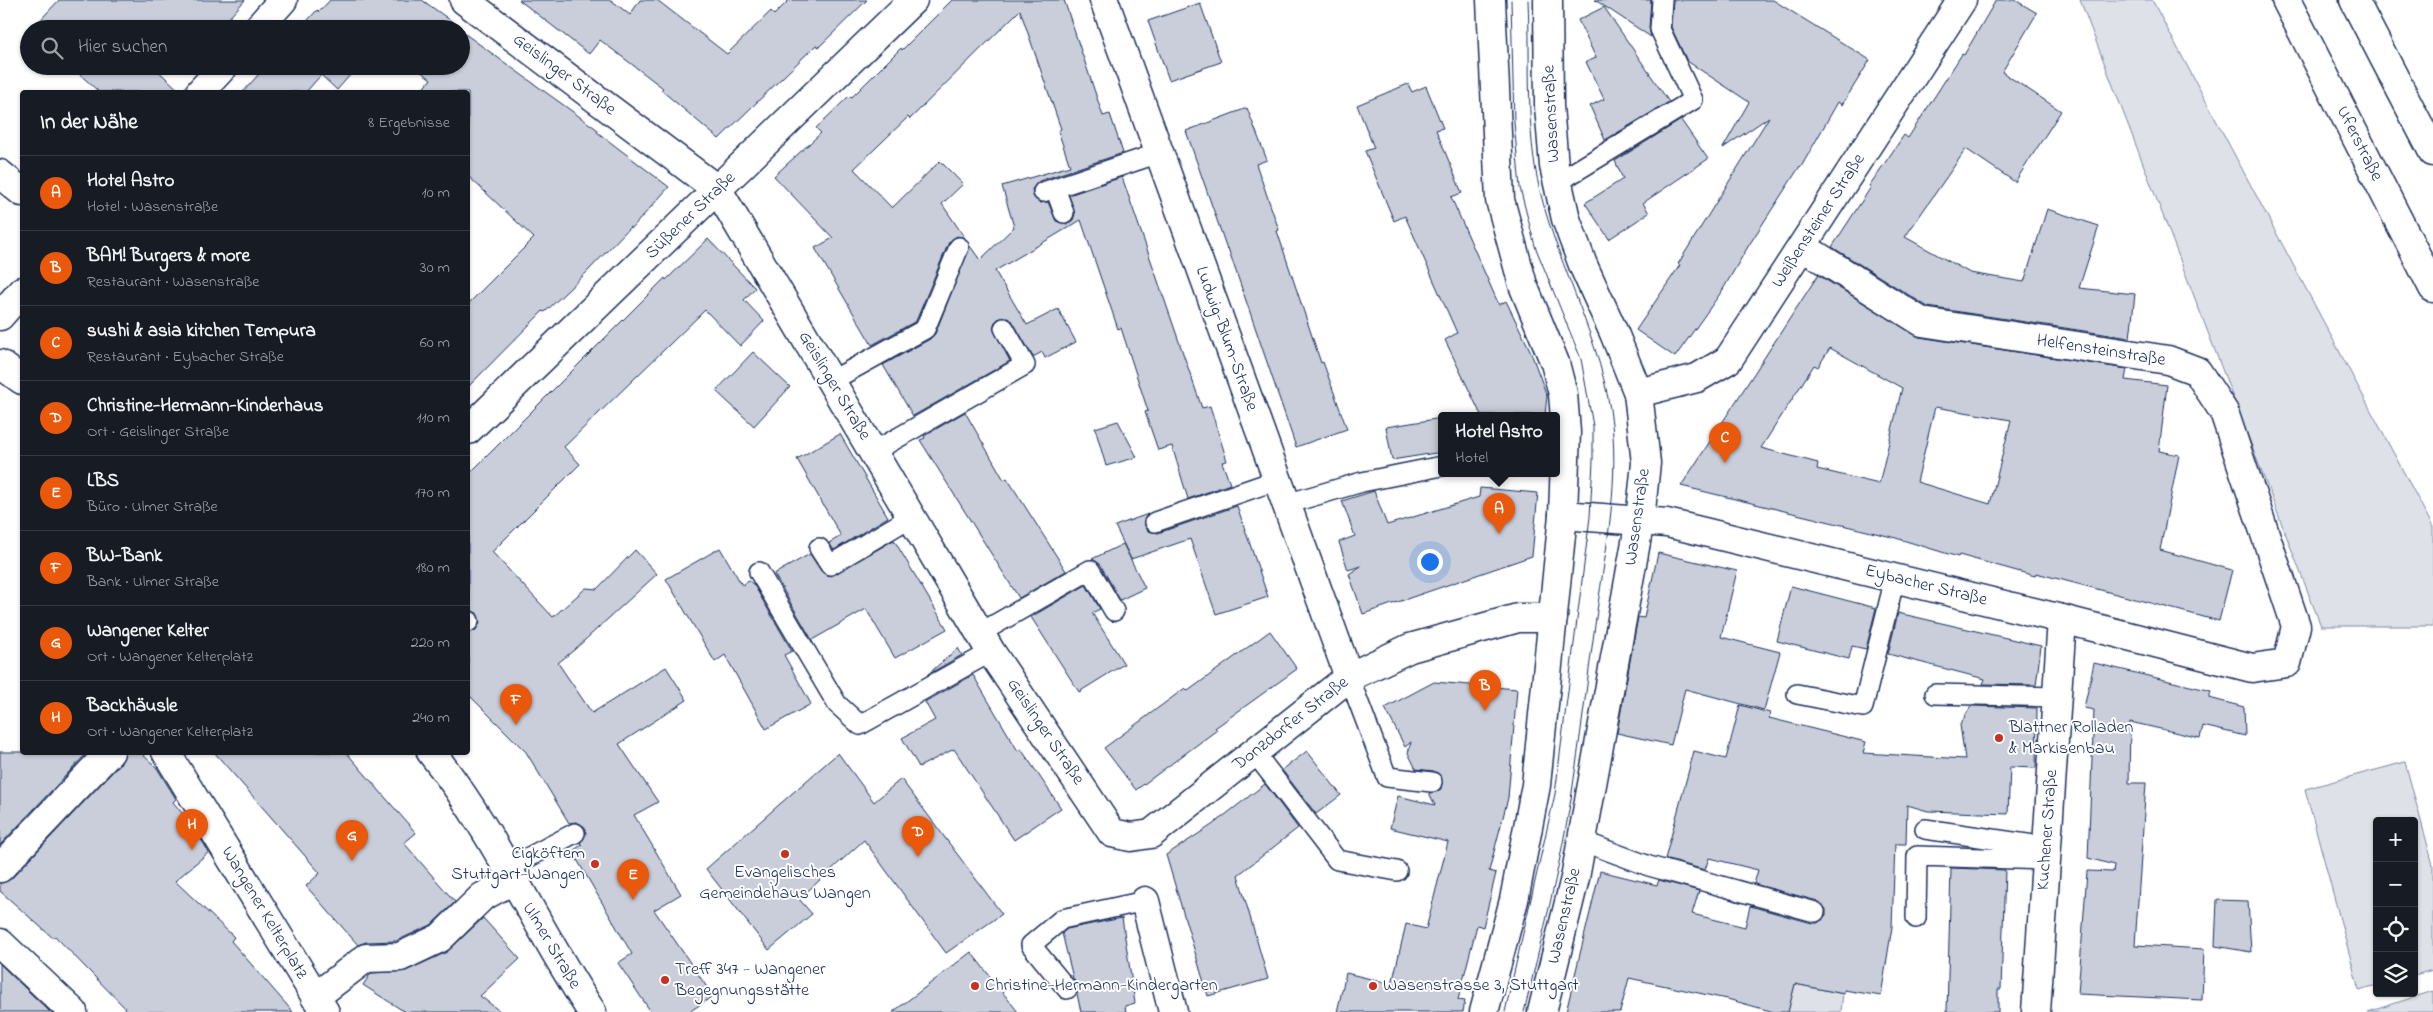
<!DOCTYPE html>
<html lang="de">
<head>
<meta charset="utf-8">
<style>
	body { margin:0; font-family:"Indie Flower",sans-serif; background:#242831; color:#f1f3f6 }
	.controls { position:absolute; right:15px; bottom:15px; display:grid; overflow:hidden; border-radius:5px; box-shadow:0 1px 4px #0004 }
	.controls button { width:45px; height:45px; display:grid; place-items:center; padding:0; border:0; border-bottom:1px solid #363941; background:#171b24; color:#f1f3f6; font:25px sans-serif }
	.you { position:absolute; left:1429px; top:561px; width:18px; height:18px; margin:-12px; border:4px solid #fff; border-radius:50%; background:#1a73e8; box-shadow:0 0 0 8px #1a73e833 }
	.badge { display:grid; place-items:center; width:32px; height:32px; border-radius:50%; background:#ea580c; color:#fff; font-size:16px; font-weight:700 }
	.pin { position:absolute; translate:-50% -41px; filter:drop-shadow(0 1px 2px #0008) }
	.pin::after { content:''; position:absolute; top:26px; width:18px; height:15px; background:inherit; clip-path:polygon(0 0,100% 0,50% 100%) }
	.popup { position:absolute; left:1438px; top:412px; width:122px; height:65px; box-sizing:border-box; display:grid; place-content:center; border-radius:5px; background:#171b24; filter:drop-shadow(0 1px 4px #0005); font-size:16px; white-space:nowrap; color:#9ea1a6 }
	.popup b { font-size:19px; color:#f1f3f6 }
	.popup::after { content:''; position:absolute; left:50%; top:100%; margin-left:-10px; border:10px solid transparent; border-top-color:#171b24 }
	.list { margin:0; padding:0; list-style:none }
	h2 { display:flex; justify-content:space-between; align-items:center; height:65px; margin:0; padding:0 20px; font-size:21px }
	h2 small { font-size:16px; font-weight:400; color:#9ea1a6 }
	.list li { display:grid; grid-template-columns:32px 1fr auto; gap:15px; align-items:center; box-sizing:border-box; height:75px; padding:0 20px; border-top:1px solid #363941 }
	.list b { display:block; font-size:19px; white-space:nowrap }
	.list p { margin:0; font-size:16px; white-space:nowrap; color:#9ea1a6 }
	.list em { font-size:16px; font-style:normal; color:#9ea1a6 }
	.icon { flex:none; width:28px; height:28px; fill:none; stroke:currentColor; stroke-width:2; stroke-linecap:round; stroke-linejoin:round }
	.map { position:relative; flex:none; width:2433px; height:1012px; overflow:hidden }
	.search { position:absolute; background:#171b24; box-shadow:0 1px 4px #0004; left:20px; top:20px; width:450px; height:55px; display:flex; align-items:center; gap:12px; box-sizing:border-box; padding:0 18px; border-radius:28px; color:#9ea1a6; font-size:19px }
	.panel { position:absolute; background:#171b24; box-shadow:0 1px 4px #0004; left:20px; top:90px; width:450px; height:665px; border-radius:5px }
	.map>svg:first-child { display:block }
	.green { fill:#dee1e7; stroke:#7c88a2 }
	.building { fill:#caceda; stroke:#1b2f5e; fill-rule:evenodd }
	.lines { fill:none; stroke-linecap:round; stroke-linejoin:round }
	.service-casing { stroke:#1b2f5e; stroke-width:22 }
	.minor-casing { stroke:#1b2f5e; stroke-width:31 }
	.tertiary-casing { stroke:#1b2f5e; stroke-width:31 }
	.trunk-casing { stroke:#1b2f5e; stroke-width:31 }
	.service { stroke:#fff; stroke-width:19 }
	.minor { stroke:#fff; stroke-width:28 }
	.tertiary { stroke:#fff; stroke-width:28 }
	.trunk { stroke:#fff; stroke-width:28 }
	.tram { stroke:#1b2f5e; stroke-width:1 }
	.poi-dot { fill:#c8321e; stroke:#fff; stroke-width:2 }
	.labels { text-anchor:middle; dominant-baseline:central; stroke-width:4; stroke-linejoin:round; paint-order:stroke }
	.street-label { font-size:18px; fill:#1b2f5e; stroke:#fff }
	.poi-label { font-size:18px; fill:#1b2f5e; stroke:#fff; text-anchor:start }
</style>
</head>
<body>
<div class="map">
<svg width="2433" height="1012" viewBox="0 0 2433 1012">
	<rect width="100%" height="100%" fill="#fff"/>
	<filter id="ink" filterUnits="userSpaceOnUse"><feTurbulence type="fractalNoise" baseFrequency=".02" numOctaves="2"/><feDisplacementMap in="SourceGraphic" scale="10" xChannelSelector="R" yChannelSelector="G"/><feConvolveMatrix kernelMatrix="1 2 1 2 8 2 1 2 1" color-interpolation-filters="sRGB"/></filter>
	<g filter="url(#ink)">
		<g class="green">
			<path d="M 2080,0 L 2152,0 L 2433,527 L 2433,626 L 2321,626 Z"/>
			<path d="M 2405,762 L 2433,865 L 2433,970 L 2414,975 L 2414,821 L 2377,821 L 2377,985 L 2359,990 L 2305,789 Z"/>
			<path d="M 1795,984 L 1843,994 L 1841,1012 L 1788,1012 Z"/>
			<path d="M 2433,991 L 2433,1012 L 2368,1012 Z"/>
		</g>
		<g class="building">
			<path d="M 59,0 L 245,0 L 219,29 L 32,29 Z"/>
			<path d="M 330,0 L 422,0 L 457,25 L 456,27 L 459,29 L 300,29 L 317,10 L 319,12 Z"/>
			<path d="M 519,0 L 611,0 L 630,15 L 640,0 L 657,0 L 727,54 L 771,11 L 774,15 L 789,0 L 867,0 L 819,47 L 816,45 L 719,139 L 661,90 L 663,88 L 600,40 L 589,54 Z"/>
			<path d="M 952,0 L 1064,0 L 1103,116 L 1110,114 L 1123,153 L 1039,181 L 1032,189 L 1033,196 L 1040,203 L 1048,202 L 1056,221 L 1067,224 L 1073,220 L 1075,214 L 1069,195 L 1122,177 L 1202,408 L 1210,406 L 1227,461 L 1222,462 L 1230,484 L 1188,499 L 1172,446 L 1158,450 L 1145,412 L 1148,411 L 1121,328 L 1118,329 L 1081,220 L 995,271 L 1027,325 L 1058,309 L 1076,342 L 1045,358 L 1042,352 L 1033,357 L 1013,322 L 1005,317 L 999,318 L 995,322 L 993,328 L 1010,361 L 913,416 L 883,365 L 930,339 L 935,334 L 970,246 L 980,260 L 1014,227 L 1002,186 L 1070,166 L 1058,131 L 1061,129 L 1020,10 L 910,119 L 908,117 L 854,169 L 892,208 L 940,161 L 963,184 L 942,204 L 965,238 L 957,236 L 949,242 L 916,321 L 872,345 L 815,248 L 833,238 L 774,176 L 821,133 L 816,128 L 849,96 L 851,98 L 901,48 L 902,50 Z"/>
			<path d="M 1595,0 L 1651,0 L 1649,28 L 1651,37 Z"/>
			<path d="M 1673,0 L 1773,0 L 1870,60 L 1842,105 L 1838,102 L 1801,167 L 1800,166 L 1749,245 L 1722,291 L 1675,357 L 1636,330 L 1680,265 L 1678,264 L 1769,117 L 1723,148 L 1749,102 L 1687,61 L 1671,27 Z"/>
			<path d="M 1996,0 L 2015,0 L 2037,13 L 2002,72 L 2061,111 L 2015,182 L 1966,149 L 1905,237 L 1970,273 L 2024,282 L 2047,209 L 2099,226 L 2079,288 L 2135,294 L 2130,338 L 1928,307 L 1832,247 L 1871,187 L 1869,186 L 1904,135 L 1908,138 L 1962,54 L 1964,55 Z"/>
			<path d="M 1200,3 L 1221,62 L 1169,80 L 1148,21 Z"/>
			<path d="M 1604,7 L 1669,102 L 1605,140 L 1590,106 L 1604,99 L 1586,62 L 1596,58 L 1578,20 Z"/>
			<path d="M 461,31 L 598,130 L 597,132 L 669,187 L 632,228 L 630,227 L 587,272 L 545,312 L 543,311 L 468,387 L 468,304 L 534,238 L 468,176 L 468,92 L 420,92 L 431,79 L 413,66 L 461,66 Z"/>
			<path d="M 62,66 L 153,66 L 181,92 L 99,92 L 72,67 L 68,72 Z"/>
			<path d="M 266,66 L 358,66 L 337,90 L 321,75 L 306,92 L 243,92 Z"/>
			<path d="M 1408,84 L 1412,92 L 1426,86 L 1443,128 L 1436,130 L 1462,193 L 1451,197 L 1499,305 L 1506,301 L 1530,350 L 1547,396 L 1545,415 L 1481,415 L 1445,340 L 1457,333 L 1405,216 L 1394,221 L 1365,151 L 1374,148 L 1357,105 Z"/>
			<path d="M 1247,108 L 1267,160 L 1256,164 L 1279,230 L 1277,231 L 1321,363 L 1323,362 L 1347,429 L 1296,447 L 1228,248 L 1227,249 L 1186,131 Z"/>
			<path d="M 1681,120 L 1708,159 L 1643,203 L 1649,213 L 1609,239 L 1585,203 L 1623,179 L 1615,161 Z"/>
			<path d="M 708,239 L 755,288 L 744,300 L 764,321 L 740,346 L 705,310 L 564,447 L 580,464 L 492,552 L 553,617 L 586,588 L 597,589 L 635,550 L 657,574 L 574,650 L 558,663 L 592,713 L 666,667 L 687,700 L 619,744 L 658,802 L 634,815 L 681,894 L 654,910 L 713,996 L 689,1012 L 651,1012 L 618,963 L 632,954 L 572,851 L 582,845 L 580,843 L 586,834 L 585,827 L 576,822 L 569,823 L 526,752 L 468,694 L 468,633 L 476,630 L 480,623 L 477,613 L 468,610 L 468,475 L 665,278 L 666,280 Z"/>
			<path d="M 1818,275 L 1919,337 L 2127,369 L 2125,380 L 2167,385 L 2159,451 L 2179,455 L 2160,550 L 2232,570 L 2219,621 L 2036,573 L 2035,576 L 1959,555 L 1958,557 L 1896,538 L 1681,486 ZM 1830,348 L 1902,388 L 1879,484 L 1817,469 L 1818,463 L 1761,448 L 1814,365 L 1818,367 ZM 1935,407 L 2011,420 L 1990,504 L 1917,482 Z"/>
			<path d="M 753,352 L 790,387 L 754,426 L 716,391 Z"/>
			<path d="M 965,412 L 1004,480 L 1007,478 L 1066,571 L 1019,598 L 920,440 L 925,438 L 924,436 Z"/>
			<path d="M 1442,418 L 1442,452 L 1392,460 L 1386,427 Z"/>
			<path d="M 1118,421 L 1137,457 L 1106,466 L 1095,428 Z"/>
			<path d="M 840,434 L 888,517 L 834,550 L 829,543 L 841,536 L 797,459 Z"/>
			<path d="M 1480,488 L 1538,493 L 1532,556 L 1363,614 L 1349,574 L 1361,566 L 1348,570 L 1339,542 L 1355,536 L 1342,501 L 1374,491 L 1387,525 L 1479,497 Z"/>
			<path d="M 1237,506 L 1268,597 L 1216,614 L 1190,539 L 1131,559 L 1115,526 L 1148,514 L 1144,519 L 1145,526 L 1148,531 L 1158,533 Z"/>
			<path d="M 894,540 L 947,629 L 895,658 L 866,609 L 812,640 L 774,574 L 810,554 L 821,571 L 831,576 Z"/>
			<path d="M 1123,544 L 1145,588 L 1120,600 L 1100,564 L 1092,559 Z"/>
			<path d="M 720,548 L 742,585 L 749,581 L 754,585 L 792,651 L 784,655 L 811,704 L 766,729 L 725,655 L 715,662 L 666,579 Z"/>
			<path d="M 1658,553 L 1737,571 L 1721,637 L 1780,652 L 1764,710 L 1685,689 L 1671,745 L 1617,733 L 1638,617 L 1644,618 Z"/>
			<path d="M 1086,585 L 1100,609 L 1092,613 L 1124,664 L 1079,692 L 1031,617 Z"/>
			<path d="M 1791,586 L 1876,608 L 1866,649 L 1852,646 L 1849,659 L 1777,641 Z"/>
			<path d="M 1898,613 L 2041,646 L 2036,685 L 1983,684 L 1985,679 L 1888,654 Z"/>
			<path d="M 1270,631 L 1297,669 L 1215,728 L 1217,730 L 1136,790 L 1104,748 L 1185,688 L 1188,691 Z"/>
			<path d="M 958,648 L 962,655 L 927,675 Z"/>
			<path d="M 2094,663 L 2211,691 L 2209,698 L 2244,707 L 2245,736 L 2203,726 L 2200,738 L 2130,722 L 2129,783 L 2146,783 L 2135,945 L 2204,949 L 2202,1000 L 2078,994 L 2087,871 L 2113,872 L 2114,865 L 2088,858 L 2094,710 L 2084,708 Z"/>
			<path d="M 973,675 L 1018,751 L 1021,749 L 1061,808 L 1014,840 L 954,749 L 919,767 L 902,738 L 935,720 L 925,702 Z"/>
			<path d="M 1434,682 L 1517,689 L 1508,798 L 1489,871 L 1496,873 L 1483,927 L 1477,925 L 1458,1000 L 1465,1001 L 1463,1012 L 1337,1012 L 1346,973 L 1392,984 L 1406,924 L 1426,929 L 1448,842 L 1390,828 L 1398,796 L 1435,805 L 1429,793 L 1436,792 L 1441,789 L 1442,778 L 1434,771 L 1416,769 L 1408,753 L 1411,742 L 1405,747 L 1385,708 Z"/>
			<path d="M 1740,705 L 1770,713 L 1769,718 L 1866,742 L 1863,753 L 1965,759 L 1960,725 L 1971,706 L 2037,708 L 2036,768 L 2010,767 L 2008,814 L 1928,811 L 1907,805 L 1906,844 L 1895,844 L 1892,927 L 1881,996 L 1844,990 L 1844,994 L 1795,984 L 1788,1012 L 1774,1012 L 1731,1000 L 1629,978 L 1620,1012 L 1566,1012 L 1600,871 L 1657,885 L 1659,880 L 1699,891 L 1692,914 L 1745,927 L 1750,906 L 1812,923 L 1818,923 L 1826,915 L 1826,909 L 1818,901 L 1754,884 L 1758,870 L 1709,858 L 1705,870 L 1665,859 L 1694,751 L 1726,759 Z"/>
			<path d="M 1307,751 L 1341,795 L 1316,814 L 1282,770 Z"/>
			<path d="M 0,752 L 88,752 L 0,845 Z"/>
			<path d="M 125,752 L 140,752 L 157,768 L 176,799 L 173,802 L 192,825 L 209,852 L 175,881 L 234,937 L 231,941 L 293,1012 L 129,1012 L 55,936 L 53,938 L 0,891 L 0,883 L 11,879 L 121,763 Z"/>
			<path d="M 214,752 L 346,752 L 416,833 L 404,843 L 455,902 L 431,925 L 396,941 L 366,942 L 358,945 L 306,886 L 320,873 Z"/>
			<path d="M 838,753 L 874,802 L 901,779 L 1002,914 L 946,953 L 864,840 L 799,899 L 812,914 L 769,950 L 706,869 Z"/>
			<path d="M 1265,784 L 1298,828 L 1238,875 L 1268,979 L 1208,996 L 1166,855 L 1212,825 Z"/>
			<path d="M 1951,868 L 2005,870 L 2001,989 L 1998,989 L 1998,1012 L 1947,1012 Z"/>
			<path d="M 2217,900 L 2248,901 L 2251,952 L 2215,946 Z"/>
			<path d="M 483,918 L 520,959 L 480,996 L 501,1012 L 405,1012 L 363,985 L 371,973 L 406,971 L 447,952 Z"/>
			<path d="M 1122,918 L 1135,1003 L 1125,1006 L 1126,1012 L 1081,1012 L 1077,994 L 1078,987 L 1073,978 L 1062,933 L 1067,929 Z"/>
			<path d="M 971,952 L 1018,1012 L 893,1012 Z"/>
			<path d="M 0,964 L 50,1012 L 0,1012 Z"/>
		</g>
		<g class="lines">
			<defs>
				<g id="service">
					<path d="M 1558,182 L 1693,100 L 1660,29 L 1662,0"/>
					<path d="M 1055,188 L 1064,213"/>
					<path d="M 1043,192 L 1159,153"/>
					<path d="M 831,381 L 925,329 L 959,247"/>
					<path d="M 873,452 L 1025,365 L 1004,328"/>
					<path d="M 1286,504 L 1362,482 L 1442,466"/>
					<path d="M 1155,522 L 1277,480"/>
					<path d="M 819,548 L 830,565 L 911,517"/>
					<path d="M 759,572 L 837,704 L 860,725 L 991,652"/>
					<path d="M 468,622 L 469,621"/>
					<path d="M 980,633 L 1090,570 L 1114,611"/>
					<path d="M 1349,677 L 1387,777 L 1432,782"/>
					<path d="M 1797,694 L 1863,707 L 1895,578"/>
					<path d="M 1935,694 L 2057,697"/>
					<path d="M 1254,752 L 1337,860 L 1397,871"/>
					<path d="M 1925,829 L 2047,847"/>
					<path d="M 1582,841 L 1649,866 L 1815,912"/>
					<path d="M 506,869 L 575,833"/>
					<path d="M 1916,918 L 1917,856 L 2046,860"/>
					<path d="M 1067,989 L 1031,945 L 1062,919 L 1145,901"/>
				</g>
				<g id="minor">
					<path d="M 464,0 L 718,190 L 991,652 L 1112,833 L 1131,837 L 1151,834 L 1349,677 L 1410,648 L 1518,618 L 1553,618"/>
					<path d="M 1104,0 L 1349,677"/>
					<path d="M 257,29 L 283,0"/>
					<path d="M 200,92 L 224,66"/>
					<path d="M 0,174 L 22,192"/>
					<path d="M 0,316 L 22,291"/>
					<path d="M 0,364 L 22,380"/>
					<path d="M 1638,393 L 1697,378 L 1728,360 L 1962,0"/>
					<path d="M 468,430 L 913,0"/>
					<path d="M 1563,515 L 1667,523 L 2062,619 L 2252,668 L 2287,663 L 2296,626 L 2224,412 L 2197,371 L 2168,360 L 1922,322 L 1803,247"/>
					<path d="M 166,752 L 325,1012"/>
					<path d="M 431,752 C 495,832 536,928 592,1012"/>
					<path d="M 0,868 L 110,752"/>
					<path d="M 1145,901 L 1173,1012"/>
					<path d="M 0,943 L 73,1012"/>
					<path d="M 315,997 L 366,958 L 400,957 L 440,938 L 482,897 L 513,880"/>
					<path d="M 2036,1012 L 2062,619"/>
				</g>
				<g id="tertiary">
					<path d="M 1484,1012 L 1514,900 L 1536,785 L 1563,515 L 1566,432 L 1563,394 L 1555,363 L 1523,285 L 1500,200 L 1491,0"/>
					<path d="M 1542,1012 L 1575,878 L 1640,520 L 1646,463 L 1638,393 L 1614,333 L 1583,265 L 1566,219 L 1554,166 L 1549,106 L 1548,0"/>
				</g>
				<g id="trunk">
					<path d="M 2286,0 L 2433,288"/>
					<path d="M 2354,0 L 2433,152"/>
				</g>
			</defs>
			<use href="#service" class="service-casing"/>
			<use href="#minor" class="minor-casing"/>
			<use href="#tertiary" class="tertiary-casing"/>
			<use href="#trunk" class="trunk-casing"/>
			<use href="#service" class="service"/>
			<use href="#minor" class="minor"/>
			<use href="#tertiary" class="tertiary"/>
			<use href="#trunk" class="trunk"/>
			<g class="tram">
				<path d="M 1505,1012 L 1555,794 L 1590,517 L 1593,461 L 1593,426 L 1581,359 L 1535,246 L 1520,188 L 1514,122 L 1511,0"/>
				<path d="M 1524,1012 C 1541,942 1559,871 1571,799 C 1580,741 1587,683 1595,625 C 1604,559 1619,490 1612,424 C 1603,342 1559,270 1540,191 C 1525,130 1531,63 1528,0"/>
			</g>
		</g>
	</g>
	<g class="poi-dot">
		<circle cx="1999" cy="738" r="5"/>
		<circle cx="785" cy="854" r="5"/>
		<circle cx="595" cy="864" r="5"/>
		<circle cx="665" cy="980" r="5"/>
		<circle cx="975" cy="986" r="5"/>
		<circle cx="1373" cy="986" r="5"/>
	</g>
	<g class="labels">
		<g class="street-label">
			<text transform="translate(564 75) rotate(37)">Geislinger Straße</text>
			<text transform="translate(1552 114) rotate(-93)">Wasenstraße</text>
			<text transform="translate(2359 144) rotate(63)">Uferstraße</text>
			<text transform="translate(691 216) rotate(-44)">Süßener Straße</text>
			<text transform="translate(1819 221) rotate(-57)">Weißensteiner Straße</text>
			<text transform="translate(1226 339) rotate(70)">Ludwig-Blum-Straße</text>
			<text transform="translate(2101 351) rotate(9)">Helfensteinstraße</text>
			<text transform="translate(834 386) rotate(59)">Geislinger Straße</text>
			<text transform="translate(1638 517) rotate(-82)">Wasenstraße</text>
			<text transform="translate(1926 586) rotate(14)">Eybacher Straße</text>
			<text transform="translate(1291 724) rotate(-38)">Donzdorfer Straße</text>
			<text transform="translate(1045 732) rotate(56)">Geislinger Straße</text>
			<text transform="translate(2048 830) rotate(-86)">Kuchener Straße</text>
			<text transform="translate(264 913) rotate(59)">Wangener Kelterplatz</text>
			<text transform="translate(1565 916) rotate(-77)">Wasenstraße</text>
			<text transform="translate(551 946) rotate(59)">Ulmer Straße</text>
		</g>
		<g class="poi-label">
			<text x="2009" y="728">Blattner Rolladen<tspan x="2009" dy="21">&amp; Markisenbau</tspan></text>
			<text x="585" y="854" text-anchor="end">Cigköftem<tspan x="585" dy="21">Stuttgart-Wangen</tspan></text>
			<text x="785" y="873" text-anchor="middle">Evangelisches<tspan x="785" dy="21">Gemeindehaus Wangen</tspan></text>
			<text x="675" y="970">Treff 347 - Wangener<tspan x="675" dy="21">Begegnungsstätte</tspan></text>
			<text x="985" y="986">Christine-Hermann-Kindergarten</text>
			<text x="1383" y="986">Wasenstrasse 3, Stuttgart</text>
		</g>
	</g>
</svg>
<div class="controls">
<button>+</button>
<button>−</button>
<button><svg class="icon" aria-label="locate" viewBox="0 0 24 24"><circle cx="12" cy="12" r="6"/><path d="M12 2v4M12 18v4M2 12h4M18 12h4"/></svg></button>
<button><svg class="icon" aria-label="layers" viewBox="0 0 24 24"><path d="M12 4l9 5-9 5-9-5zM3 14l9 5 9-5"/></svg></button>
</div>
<div class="you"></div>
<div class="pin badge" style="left:1499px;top:534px">A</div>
<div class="popup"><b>Hotel Astro</b>Hotel</div>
<div class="pin badge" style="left:1485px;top:711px">B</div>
<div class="pin badge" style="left:1725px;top:463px">C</div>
<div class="pin badge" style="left:918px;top:857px">D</div>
<div class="pin badge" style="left:633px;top:900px">E</div>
<div class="pin badge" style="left:516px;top:725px">F</div>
<div class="pin badge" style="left:352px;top:861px">G</div>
<div class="pin badge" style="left:192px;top:850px">H</div>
<div class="search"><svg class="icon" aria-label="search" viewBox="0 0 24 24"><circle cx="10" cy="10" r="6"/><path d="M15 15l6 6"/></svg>Hier suchen</div>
<section class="panel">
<h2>In der Nähe<small>8 Ergebnisse</small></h2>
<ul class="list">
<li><span class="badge">A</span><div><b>Hotel Astro</b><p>Hotel · Wasenstraße</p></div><em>10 m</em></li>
<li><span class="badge">B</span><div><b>BAM! Burgers &amp; more</b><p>Restaurant · Wasenstraße</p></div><em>30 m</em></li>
<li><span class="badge">C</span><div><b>sushi &amp; asia kitchen Tempura</b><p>Restaurant · Eybacher Straße</p></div><em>60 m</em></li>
<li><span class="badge">D</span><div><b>Christine-Hermann-Kinderhaus</b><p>Ort · Geislinger Straße</p></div><em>110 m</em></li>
<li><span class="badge">E</span><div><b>LBS</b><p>Büro · Ulmer Straße</p></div><em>170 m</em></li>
<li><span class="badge">F</span><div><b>BW-Bank</b><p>Bank · Ulmer Straße</p></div><em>180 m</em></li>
<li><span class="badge">G</span><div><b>Wangener Kelter</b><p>Ort · Wangener Kelterplatz</p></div><em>220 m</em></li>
<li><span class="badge">H</span><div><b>Backhäusle</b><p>Ort · Wangener Kelterplatz</p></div><em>240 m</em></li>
</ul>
</section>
</div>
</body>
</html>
